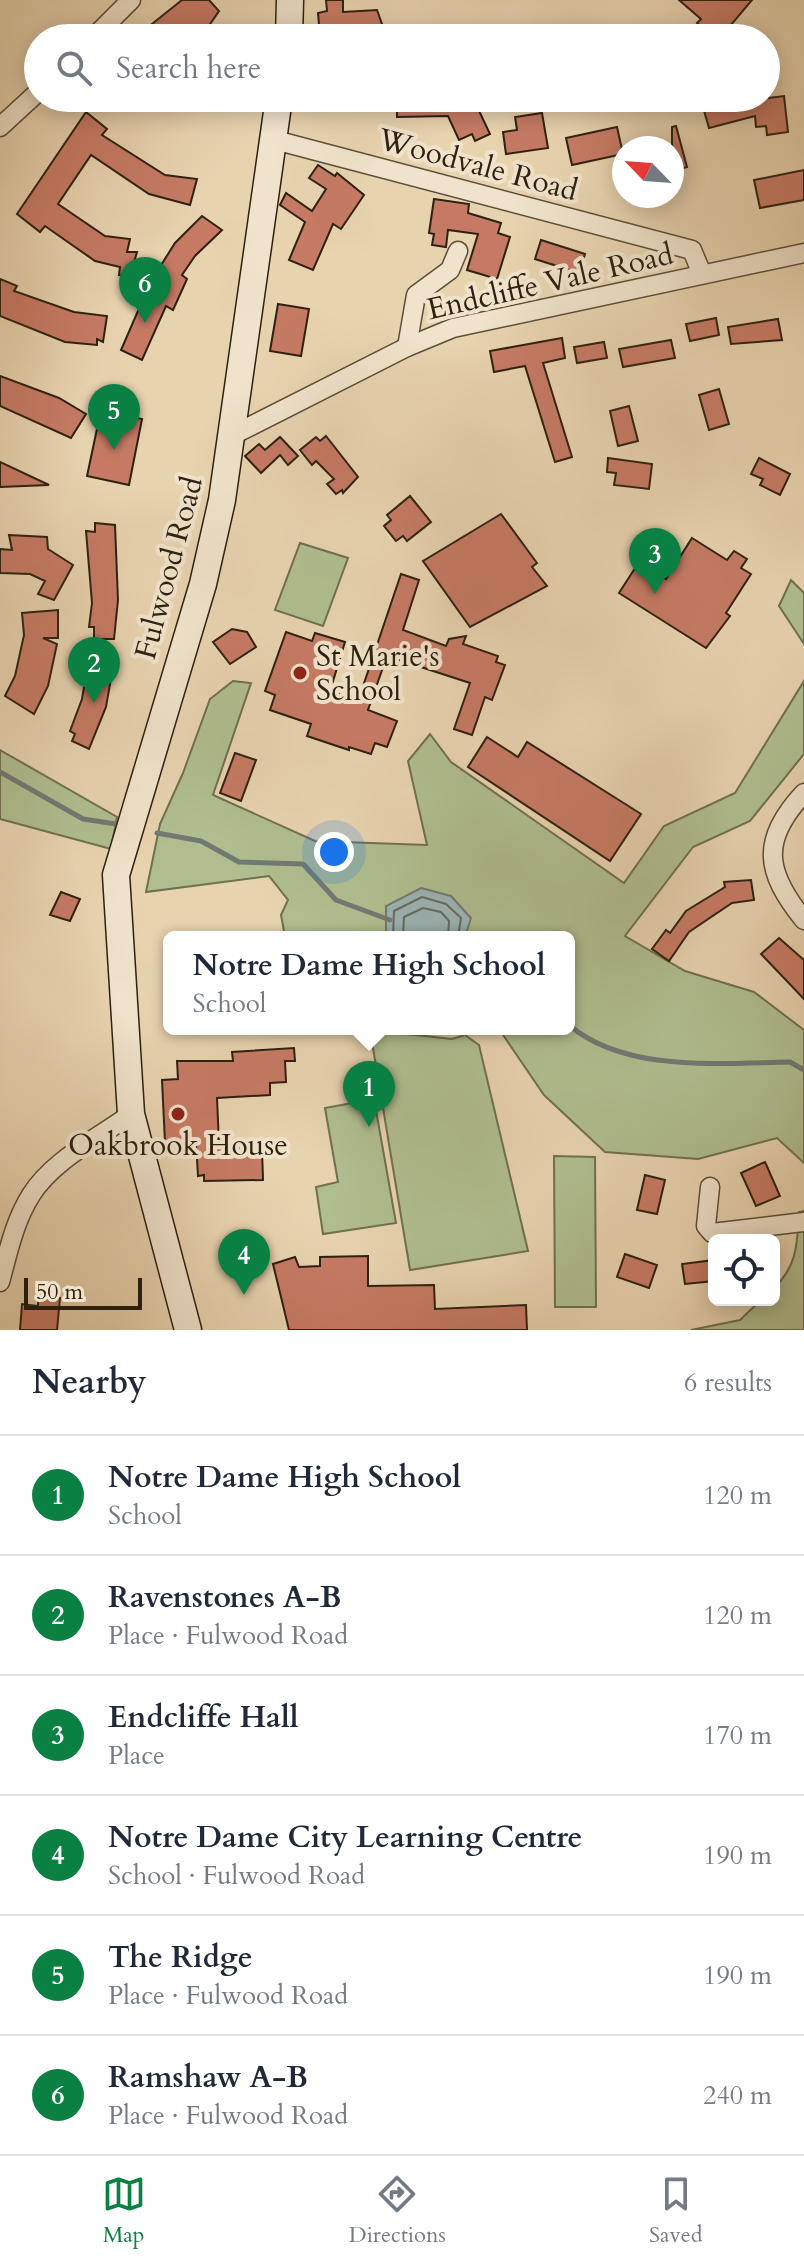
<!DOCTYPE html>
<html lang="en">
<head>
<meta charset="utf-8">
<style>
	body { margin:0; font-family:Cardo,serif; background:#f6f6f7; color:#1f2937 }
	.controls { position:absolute; right:24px; bottom:24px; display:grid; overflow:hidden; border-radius:12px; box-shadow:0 4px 20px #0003 }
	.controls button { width:72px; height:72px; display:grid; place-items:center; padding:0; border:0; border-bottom:2px solid #e0e1e3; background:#fff; color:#1f2937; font:40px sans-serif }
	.compass { position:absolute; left:612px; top:136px; width:72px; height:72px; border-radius:50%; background:#fff; box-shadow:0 4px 20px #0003; rotate:295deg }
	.scale { position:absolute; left:24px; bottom:20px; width:118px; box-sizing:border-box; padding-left:8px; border:4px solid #2e2110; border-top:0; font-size:22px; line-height:28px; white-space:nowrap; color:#2e2110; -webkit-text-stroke:6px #f0e2cb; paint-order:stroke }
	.you { position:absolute; left:334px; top:852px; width:28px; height:28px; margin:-20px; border:6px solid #fff; border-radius:50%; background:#1a73e8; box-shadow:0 0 0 12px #1a73e833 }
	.badge { display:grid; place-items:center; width:52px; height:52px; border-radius:50%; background:#0b8043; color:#fff; font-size:26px; font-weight:700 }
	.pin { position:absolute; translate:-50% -66px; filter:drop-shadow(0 2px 4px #0008) }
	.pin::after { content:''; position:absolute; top:42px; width:28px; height:24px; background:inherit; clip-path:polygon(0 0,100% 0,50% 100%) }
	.popup { position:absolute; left:163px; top:931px; width:412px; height:104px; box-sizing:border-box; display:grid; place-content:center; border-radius:12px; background:#fff; filter:drop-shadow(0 2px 6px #0005); font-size:26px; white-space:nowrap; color:#747a83 }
	.popup b { font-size:30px; color:#1f2937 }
	.popup::after { content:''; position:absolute; left:50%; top:100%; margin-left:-16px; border:16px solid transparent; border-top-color:#fff }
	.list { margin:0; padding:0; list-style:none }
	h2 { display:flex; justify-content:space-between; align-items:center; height:104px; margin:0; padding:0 32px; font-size:34px }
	h2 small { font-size:26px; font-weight:400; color:#747a83 }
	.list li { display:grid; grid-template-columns:52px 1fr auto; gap:24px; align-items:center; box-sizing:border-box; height:120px; padding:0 32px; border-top:2px solid #e0e1e3 }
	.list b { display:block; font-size:30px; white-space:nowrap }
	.list p { margin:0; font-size:26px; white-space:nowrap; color:#747a83 }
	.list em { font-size:26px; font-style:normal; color:#747a83 }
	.icon { flex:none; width:44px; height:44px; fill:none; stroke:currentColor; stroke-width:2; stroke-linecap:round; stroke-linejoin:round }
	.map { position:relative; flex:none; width:804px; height:1330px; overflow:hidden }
	.search { position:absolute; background:#fff; box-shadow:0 4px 20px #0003; left:24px; right:24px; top:24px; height:88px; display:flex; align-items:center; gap:20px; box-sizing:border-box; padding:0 28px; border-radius:44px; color:#747a83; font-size:30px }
	.sheet { height:824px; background:#fff }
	nav { display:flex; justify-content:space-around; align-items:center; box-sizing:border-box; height:112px; border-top:2px solid #e0e1e3; background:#fff; font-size:22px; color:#747a83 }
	nav a { display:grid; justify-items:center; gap:4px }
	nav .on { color:#0b8043 }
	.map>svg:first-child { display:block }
	.green { fill:#b0be8f; stroke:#6f7050; stroke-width:2 }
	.water { fill:#9cb5b6; stroke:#707a74; stroke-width:2 }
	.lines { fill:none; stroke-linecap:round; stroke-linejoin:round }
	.shore { stroke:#656b63; stroke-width:2 }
	.stream { stroke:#707a74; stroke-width:5 }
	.building { fill:#c67a64; stroke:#2e2110; stroke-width:2 }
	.street-casing { stroke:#5c4e38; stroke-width:21 }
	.secondary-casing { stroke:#2e2110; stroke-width:29 }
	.street { stroke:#f0e2cb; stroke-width:18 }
	.secondary { stroke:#f0e2cb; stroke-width:26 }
	.poi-dot { fill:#8f2418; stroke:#f0e2cb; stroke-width:3 }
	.labels { text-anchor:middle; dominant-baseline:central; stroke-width:8; stroke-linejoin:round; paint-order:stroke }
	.street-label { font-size:30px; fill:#2e2110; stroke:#f0e2cb }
	.poi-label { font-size:30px; fill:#2e2110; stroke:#f0e2cb; text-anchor:start }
</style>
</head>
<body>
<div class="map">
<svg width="804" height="1330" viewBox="0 0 804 1330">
	<rect width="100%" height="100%" fill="#e8d3af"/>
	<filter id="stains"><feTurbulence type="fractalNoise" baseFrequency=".0025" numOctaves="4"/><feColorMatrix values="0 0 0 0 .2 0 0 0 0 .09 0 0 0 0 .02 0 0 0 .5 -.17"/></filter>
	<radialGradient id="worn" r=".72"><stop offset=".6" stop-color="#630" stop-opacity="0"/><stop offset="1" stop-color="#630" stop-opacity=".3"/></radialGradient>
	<g class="green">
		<path d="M 300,543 L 348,558 L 323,626 L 275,610 Z"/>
		<path d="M 791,580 L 804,593 L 804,644 L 779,606 Z"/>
		<path d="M 233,681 L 251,683 L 213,795 L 315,841 L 427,845 L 408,761 L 430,734 L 451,762 L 624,883 L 664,826 L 735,793 L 804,681 L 804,754 L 750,821 L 693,847 L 625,936 L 685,971 L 754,992 L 804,1030 L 804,1163 L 777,1138 L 698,1159 L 605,1152 L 544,1095 L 499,1029 L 569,1029 L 569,937 L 285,937 L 281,915 L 288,900 L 269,876 L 146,892 L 160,824 L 183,773 L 210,699 Z"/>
		<path d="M 0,750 L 117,817 L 111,849 L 0,819 Z"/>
		<path d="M 370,1030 L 452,1039 L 465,1035 L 479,1045 L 528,1251 L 410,1270 Z"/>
		<path d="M 374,1099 L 396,1223 L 323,1234 L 316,1187 L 338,1182 L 325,1108 Z"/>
		<path d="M 554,1156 L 595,1157 L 596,1307 L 555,1307 Z"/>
		<path d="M 804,1211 L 804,1330 L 691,1330 L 740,1320 L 761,1300 L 774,1300 L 774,1288 C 798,1265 797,1243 799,1212 Z"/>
	</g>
	<path class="water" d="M 421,888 L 451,896 L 471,918 L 465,937 L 386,937 L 386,906 Z"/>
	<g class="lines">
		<g class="shore">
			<path d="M 393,937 L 394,911 L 422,897 L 446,904 L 461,918 L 458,937"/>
			<path d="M 403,937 L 404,917 L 423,908 L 441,912 L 449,921 L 448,937"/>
		</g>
		<g class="stream">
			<path d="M 0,772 L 83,819 L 116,824"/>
			<path d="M 157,833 L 201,841 L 239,862 L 303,864 L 336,900 L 390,920"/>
			<path d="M 569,1025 C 625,1073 721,1063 790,1062 L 804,1070"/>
		</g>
	</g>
	<g class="building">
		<path d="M 182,0 L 209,0 L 219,11 L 204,33 L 198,32 L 192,38 L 160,38 L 152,30 L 156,26 L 152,24 Z"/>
		<path d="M 326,0 L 343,0 L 343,12 L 377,10 L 387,38 L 362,38 L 361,33 L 320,36 L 318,13 L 327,11 Z"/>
		<path d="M 679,0 L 752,0 L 720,38 L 714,38 L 697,23 L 701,19 Z"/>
		<path d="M 784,96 L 788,132 L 767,135 L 766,126 L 756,127 L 755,116 L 709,128 L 701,100 L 733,98 L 734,102 Z"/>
		<path d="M 397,98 L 437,98 L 438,107 L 458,98 L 473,98 L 490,134 L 475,141 L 472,134 L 459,140 L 448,116 L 397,117 Z"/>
		<path d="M 86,112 L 107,129 L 102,135 L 165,175 L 197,179 L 190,205 L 149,194 L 91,155 L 58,204 L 105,236 L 130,239 L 127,252 L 137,252 L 130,276 L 119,275 L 120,267 L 95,261 L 45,226 L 40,232 L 17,214 Z"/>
		<path d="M 542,113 L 548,148 L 506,154 L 503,132 L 517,130 L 515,117 Z"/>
		<path d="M 676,126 L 687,167 L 672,171 L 672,127 Z"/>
		<path d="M 617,127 L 623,154 L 572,165 L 566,138 Z"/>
		<path d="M 318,165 L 335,176 L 337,173 L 364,195 L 341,229 L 333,224 L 313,270 L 289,260 L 305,222 L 280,205 L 286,193 L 312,211 L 326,189 L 309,178 Z"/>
		<path d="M 804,170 L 804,200 L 760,208 L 754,180 Z"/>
		<path d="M 434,199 L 469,204 L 468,213 L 501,223 L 498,233 L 510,237 L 497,279 L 467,270 L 478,234 L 448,230 L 446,247 L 432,245 L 434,234 L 429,233 Z"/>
		<path d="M 202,216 L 222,230 L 195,256 L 182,275 L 187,279 L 173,310 L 166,306 L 142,360 L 121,350 L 151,281 L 175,243 Z"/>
		<path d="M 541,240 L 585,254 L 579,273 L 535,259 Z"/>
		<path d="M 0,279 L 17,286 L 14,291 L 74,312 L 107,316 L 103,342 L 97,339 L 97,345 L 65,342 L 0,316 Z"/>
		<path d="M 278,304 L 309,309 L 301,356 L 270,351 Z"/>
		<path d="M 716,318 L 719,335 L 690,341 L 686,324 Z"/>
		<path d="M 778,319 L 782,340 L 731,344 L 728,327 Z"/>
		<path d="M 562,338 L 565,358 L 543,363 L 572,457 L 555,462 L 525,366 L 494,372 L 490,351 Z"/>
		<path d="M 671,340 L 675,358 L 623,367 L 619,349 Z"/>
		<path d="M 604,342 L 607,358 L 577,363 L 574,347 Z"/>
		<path d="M 0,376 L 59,398 L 86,414 L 71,438 L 0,406 Z"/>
		<path d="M 719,389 L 729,424 L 709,430 L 699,395 Z"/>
		<path d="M 629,406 L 638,441 L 618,446 L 610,411 Z"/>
		<path d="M 101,410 L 142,419 L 129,485 L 87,476 Z"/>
		<path d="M 326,436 L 358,477 L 343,493 L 342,490 L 336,494 L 327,484 L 334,479 L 316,461 L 312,465 L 300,450 L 316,437 L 320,441 Z"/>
		<path d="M 280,437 L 298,456 L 288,465 L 280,455 L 261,473 L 245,456 L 259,444 L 265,450 Z"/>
		<path d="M 608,458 L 652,464 L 649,489 L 614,485 L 616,473 L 607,472 Z"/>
		<path d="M 759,458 L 790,474 L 780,495 L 760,485 L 763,479 L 751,474 Z"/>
		<path d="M 0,462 L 49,485 L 0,487 Z"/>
		<path d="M 410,496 L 431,522 L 407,541 L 403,536 L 396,541 L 384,526 L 391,520 L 387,515 Z"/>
		<path d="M 501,514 L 537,563 L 532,567 L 547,586 L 470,627 L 423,561 Z"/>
		<path d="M 95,523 L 115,525 L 118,600 L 114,639 L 94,639 L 94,627 L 89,627 L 92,603 L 86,531 L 95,532 Z"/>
		<path d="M 9,535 L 47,537 L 48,549 L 73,565 L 54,600 L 38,594 L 45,581 L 30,574 L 0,573 L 0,549 L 12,550 Z"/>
		<path d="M 692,538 L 727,560 L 734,551 L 747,559 L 741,568 L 751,574 L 726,613 L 730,616 L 706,648 L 619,593 L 639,562 L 666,579 Z"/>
		<path d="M 401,574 L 419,580 L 403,630 L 446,646 L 449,639 L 466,636 L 463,644 L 498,656 L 496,662 L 505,665 L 492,700 L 485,697 L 472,735 L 454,729 L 470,683 L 387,656 L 368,710 L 397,721 L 387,747 L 375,743 L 371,754 L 349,747 L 349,750 L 307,736 L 311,724 L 270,710 L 275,695 L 265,691 L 286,632 L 312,641 L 315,633 L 345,642 L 330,691 L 358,701 Z"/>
		<path d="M 58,610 L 58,638 L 43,638 L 57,644 L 48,686 L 34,714 L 5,696 L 15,676 L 24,635 L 22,613 Z"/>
		<path d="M 232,629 L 247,632 L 256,647 L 230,664 L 213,642 Z"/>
		<path d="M 97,661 L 113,667 L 106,707 L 89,749 L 72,741 L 75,734 L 70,731 L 82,699 L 87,670 L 94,672 Z"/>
		<path d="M 487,737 L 518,757 L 527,742 L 641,814 L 610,861 L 468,767 Z"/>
		<path d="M 235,753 L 256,760 L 241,801 L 220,793 Z"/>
		<path d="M 751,880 L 754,900 L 732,903 L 689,932 L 669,961 L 652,949 L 666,930 L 670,933 L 686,911 L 725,887 L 724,882 Z"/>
		<path d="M 61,892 L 80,899 L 70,921 L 50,915 Z"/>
		<path d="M 779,938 L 804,960 L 804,999 L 761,954 Z"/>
		<path d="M 294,1048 L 295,1061 L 285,1061 L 286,1082 L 270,1083 L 270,1095 L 217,1098 L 219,1144 L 248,1142 L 248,1148 L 262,1148 L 263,1180 L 204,1181 L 204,1175 L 198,1176 L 196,1142 L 165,1143 L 162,1080 L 178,1079 L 177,1061 L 233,1061 L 232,1052 Z"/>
		<path d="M 765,1162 L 780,1196 L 756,1206 L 741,1173 Z"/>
		<path d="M 645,1175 L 665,1180 L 657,1214 L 637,1210 Z"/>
		<path d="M 625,1254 L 657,1265 L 649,1288 L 617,1277 Z"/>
		<path d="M 368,1256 L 368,1286 L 434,1285 L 435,1309 L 526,1305 L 527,1330 L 289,1330 L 273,1264 L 295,1257 L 299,1267 L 320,1266 L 320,1257 Z"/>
		<path d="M 714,1260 L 714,1281 L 685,1284 L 682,1264 Z"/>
		<path d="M 38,1297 L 60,1298 L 57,1330 L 20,1330 L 22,1304 L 38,1306 Z"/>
	</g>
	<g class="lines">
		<defs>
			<g id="street">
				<path d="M 93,38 L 131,0"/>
				<path d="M 0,127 L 38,92"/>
				<path d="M 271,139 L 692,250 L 702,274"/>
				<path d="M 407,347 L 416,295 L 450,270 L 458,251"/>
				<path d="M 233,435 L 407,347 L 453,328 L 804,253"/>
				<path d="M 804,793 C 760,840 765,872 804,920"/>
				<path d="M 710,1187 L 706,1226 L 712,1233 L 804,1222"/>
				<path d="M 0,1282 C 8,1253 14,1222 31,1195 C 52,1161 98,1138 131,1114"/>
			</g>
			<g id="secondary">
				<path d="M 289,38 L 290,0"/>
				<path d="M 188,1330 L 131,1114 L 116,875 L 203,584 L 222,500 L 279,98"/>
			</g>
		</defs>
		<use href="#street" class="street-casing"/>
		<use href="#secondary" class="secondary-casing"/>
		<use href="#street" class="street"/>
		<use href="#secondary" class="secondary"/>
	</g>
	<g class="poi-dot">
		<circle cx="300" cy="673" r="8"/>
		<circle cx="178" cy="1114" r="8"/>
	</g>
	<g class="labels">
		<g class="street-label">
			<text transform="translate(478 165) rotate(15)">Woodvale Road</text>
			<text transform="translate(550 282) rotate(-13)">Endcliffe Vale Road</text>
			<text transform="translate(169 568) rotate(-75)">Fulwood Road</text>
		</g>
		<g class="poi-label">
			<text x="316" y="656">St Marie's<tspan x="316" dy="34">School</tspan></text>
			<text x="178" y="1145" text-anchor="middle">Oakbrook House</text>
		</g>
	</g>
	<rect width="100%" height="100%" filter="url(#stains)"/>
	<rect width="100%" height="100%" fill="url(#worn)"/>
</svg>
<div class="controls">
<button><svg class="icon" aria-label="locate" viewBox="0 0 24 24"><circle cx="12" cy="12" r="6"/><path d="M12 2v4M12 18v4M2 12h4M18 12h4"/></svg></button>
</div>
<svg class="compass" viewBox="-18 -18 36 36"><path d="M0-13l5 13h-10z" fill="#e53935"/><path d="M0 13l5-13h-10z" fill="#747a83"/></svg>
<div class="scale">50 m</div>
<div class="you"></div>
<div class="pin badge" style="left:369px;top:1127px">1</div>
<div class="popup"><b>Notre Dame High School</b>School</div>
<div class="pin badge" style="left:94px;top:703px">2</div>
<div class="pin badge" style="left:655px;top:594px">3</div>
<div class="pin badge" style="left:244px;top:1295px">4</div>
<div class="pin badge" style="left:114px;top:450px">5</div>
<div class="pin badge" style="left:145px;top:323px">6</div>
<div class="search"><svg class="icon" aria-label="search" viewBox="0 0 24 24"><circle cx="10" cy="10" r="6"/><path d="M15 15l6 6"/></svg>Search here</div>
</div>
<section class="sheet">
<h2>Nearby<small>6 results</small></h2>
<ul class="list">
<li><span class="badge">1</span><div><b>Notre Dame High School</b><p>School</p></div><em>120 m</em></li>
<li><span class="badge">2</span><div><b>Ravenstones A-B</b><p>Place · Fulwood Road</p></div><em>120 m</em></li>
<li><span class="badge">3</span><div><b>Endcliffe Hall</b><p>Place</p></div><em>170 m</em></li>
<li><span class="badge">4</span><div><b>Notre Dame City Learning Centre</b><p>School · Fulwood Road</p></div><em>190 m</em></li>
<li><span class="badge">5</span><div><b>The Ridge</b><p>Place · Fulwood Road</p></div><em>190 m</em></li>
<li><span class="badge">6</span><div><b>Ramshaw A-B</b><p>Place · Fulwood Road</p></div><em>240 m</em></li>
</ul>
</section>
<nav>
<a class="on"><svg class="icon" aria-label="map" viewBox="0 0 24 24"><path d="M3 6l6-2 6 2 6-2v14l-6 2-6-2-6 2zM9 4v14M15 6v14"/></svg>Map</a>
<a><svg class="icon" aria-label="directions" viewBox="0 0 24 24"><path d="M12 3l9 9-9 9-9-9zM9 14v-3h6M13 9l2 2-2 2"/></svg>Directions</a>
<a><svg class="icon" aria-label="saved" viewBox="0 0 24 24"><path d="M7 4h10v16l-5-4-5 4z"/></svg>Saved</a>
</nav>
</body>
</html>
